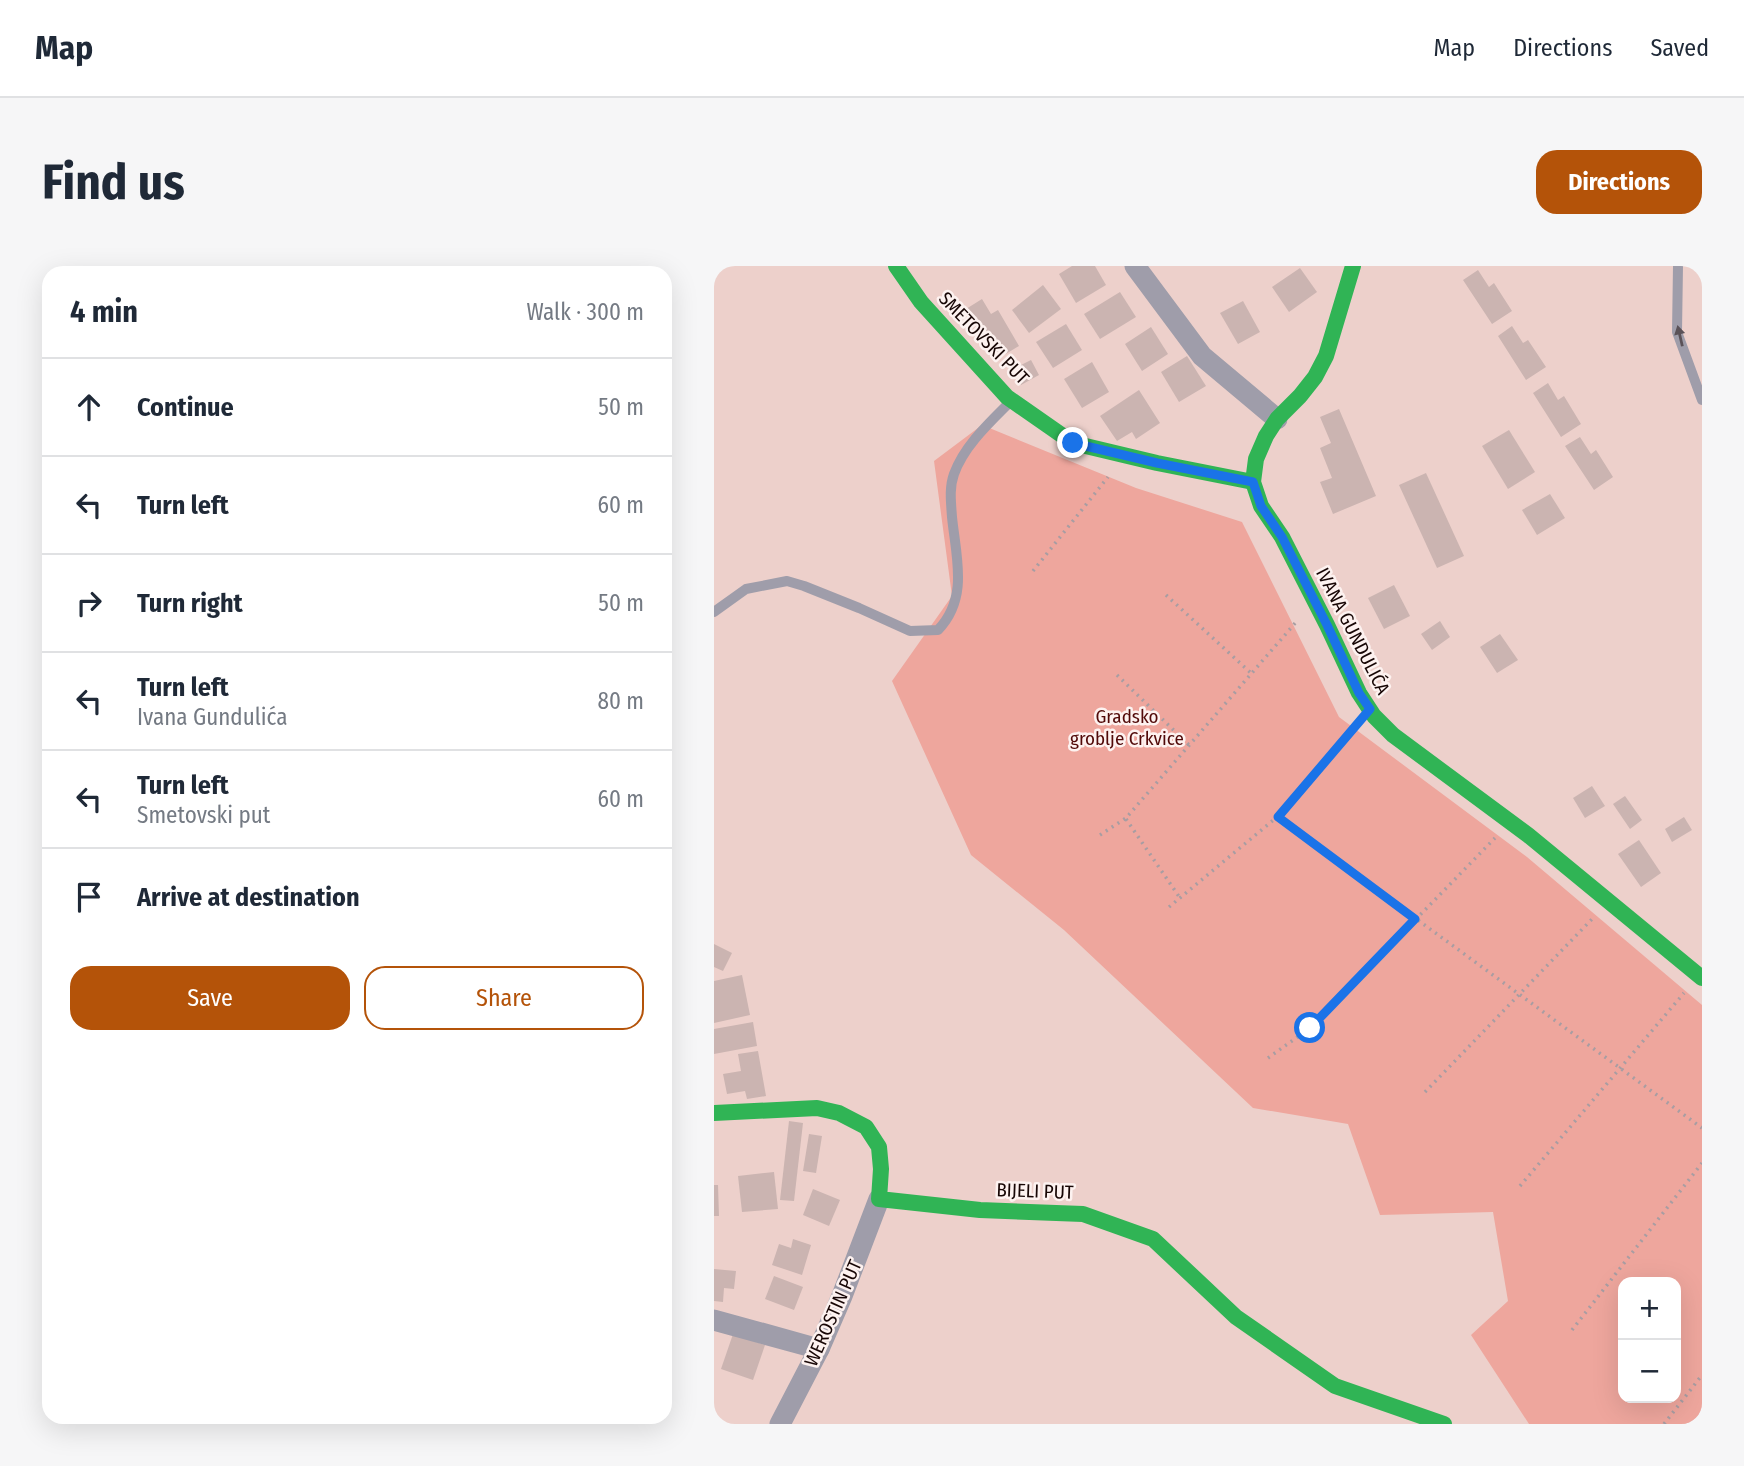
<!DOCTYPE html>
<html lang="en">
<head>
<meta charset="utf-8">
<style>
	body { margin:0; font-family:"Fira Sans Condensed",sans-serif; background:#f6f6f7; color:#1f2937 }
	.controls { position:absolute; right:21px; bottom:21px; display:grid; overflow:hidden; border-radius:14px; box-shadow:0 7px 28px #0002 }
	.controls button { width:63px; height:63px; display:grid; place-items:center; padding:0; border:0; border-bottom:2px solid #e0e1e3; background:#fff; color:#1f2937; font:35px sans-serif }
	.stop { position:absolute; width:21px; height:21px; margin:-16px; border:5px solid #1a73e8; border-radius:50%; background:#fff }
	.stop.end { background:#1a73e8; border-color:#fff; box-shadow:0 2px 7px #0008 }
	.list { margin:0; padding:0; list-style:none }
	h2 { display:flex; justify-content:space-between; align-items:center; height:91px; margin:0; padding:0 28px; font-size:30px }
	h2 small { font-size:23px; font-weight:400; color:#747a83 }
	.list li { display:grid; grid-template-columns:46px 1fr auto; gap:21px; align-items:center; box-sizing:border-box; height:98px; padding:0 28px; border-top:2px solid #e0e1e3 }
	.list b { display:block; font-size:26px; white-space:nowrap }
	.list p { margin:0; font-size:23px; white-space:nowrap; color:#747a83 }
	.list em { font-size:23px; font-style:normal; color:#747a83 }
	.actions { display:flex; gap:14px; padding:21px 28px }
	.actions a { flex:1; padding:16px 0; border:2px solid #b45309; border-radius:21px; text-align:center; font-size:24px; color:#b45309 }
	.actions .main { background:#b45309; color:#fff }
	.icon { flex:none; width:38px; height:38px; fill:none; stroke:currentColor; stroke-width:2; stroke-linecap:round; stroke-linejoin:round }
	.map { position:relative; flex:none; width:988px; height:1158px; overflow:hidden; border-radius:21px }
	header { display:flex; align-items:center; gap:42px; box-sizing:border-box; height:98px; padding:0 35px; background:#fff; border-bottom:2px solid #e0e1e3 }
	header strong { font-size:33px }
	nav { display:flex; gap:38px; margin-inline-start:auto; font-size:24px }
	.intro { display:flex; align-items:center; justify-content:space-between; box-sizing:border-box; height:168px; padding:0 42px }
	h1 { margin:0; font-size:49px }
	.button { padding:18px 32px; border-radius:21px; background:#b45309; color:#fff; font-size:24px; font-weight:700 }
	main { display:flex; gap:42px; padding:0 42px }
	aside { flex:1; background:#fff; border-radius:21px; box-shadow:0 7px 28px #0002 }
	.map>svg:first-child { display:block }
	.green { fill:#eea69d; fill-rule:evenodd }
	.building { fill:#cbb4b1 }
	.lines { fill:none; stroke-linecap:round; stroke-linejoin:round }
	.path { stroke:#a89da2; stroke-width:3.5; stroke-dasharray:2 5; stroke-linecap:butt }
	.lane { stroke:#9f9daa; stroke-width:10 }
	.street { stroke:#9f9daa; stroke-width:21 }
	.fast { stroke:#30b455; stroke-width:16 }
	.oneway { fill:#5b5258 }
	.route { stroke:#1a73e8; stroke-width:9 }
	.labels { text-anchor:middle; dominant-baseline:central; stroke-width:5; stroke-linejoin:round; paint-order:stroke }
	.street-label { font-size:19px; fill:#170605; stroke:#fdf2f0 }
	.park-label { font-size:19px; fill:#520a09; stroke:#fdf2f0 }
</style>
</head>
<body>
<header>
<strong>Map</strong>
<nav><a>Map</a><a>Directions</a><a>Saved</a></nav>
</header>
<div class="intro"><h1>Find us</h1><a class="button">Directions</a></div>
<main>
<aside>
<h2>4 min<small>Walk · 300 m</small></h2>
<ul class="list">
<li><svg class="icon" aria-label="ahead" viewBox="0 0 24 24"><path d="M12 20V5M6 11l6-6 6 6"/></svg><div><b>Continue</b></div><em>50 m</em></li>
<li><svg class="icon" aria-label="left" viewBox="0 0 24 24"><path d="M17 20v-9H6M10 6l-5 5 5 5"/></svg><div><b>Turn left</b></div><em>60 m</em></li>
<li><svg class="icon" aria-label="right" viewBox="0 0 24 24"><path d="M7 20v-9h11M14 6l5 5-5 5"/></svg><div><b>Turn right</b></div><em>50 m</em></li>
<li><svg class="icon" aria-label="left" viewBox="0 0 24 24"><path d="M17 20v-9H6M10 6l-5 5 5 5"/></svg><div><b>Turn left</b><p>Ivana Gundulića</p></div><em>80 m</em></li>
<li><svg class="icon" aria-label="left" viewBox="0 0 24 24"><path d="M17 20v-9H6M10 6l-5 5 5 5"/></svg><div><b>Turn left</b><p>Smetovski put</p></div><em>60 m</em></li>
<li><svg class="icon" aria-label="arrive" viewBox="0 0 24 24"><path d="M6 21V4h12l-3 4 3 4H6"/></svg><div><b>Arrive at destination</b></div></li>
</ul>
<div class="actions"><a class="main">Save</a><a>Share</a></div>
</aside>
<div class="map">
<svg width="988" height="1158" viewBox="0 0 988 1158">
	<rect width="100%" height="100%" fill="#edd0cb"/>
	<path class="green" d="M 268,159 L 422,222 L 528,256 L 625,451 L 813,591 L 988,739 L 988,1158 L 815,1158 L 757,1069 L 794,1035 L 779,946 L 666,949 L 634,858 L 539,842 L 350,664 L 257,589 L 178,415 L 238,330 L 220,195 ZM 909,1016 L 962,1016 L 962,1132 L 909,1132 Z"/>
	<g class="building">
		<path d="M 358,0 L 381,0 L 392,19 L 362,37 L 345,8 Z"/>
		<path d="M 586,2 L 603,26 L 575,46 L 558,21 Z"/>
		<path d="M 764,4 L 775,21 L 780,17 L 798,45 L 778,58 L 749,14 Z"/>
		<path d="M 329,19 L 347,43 L 315,67 L 298,44 Z"/>
		<path d="M 406,26 L 422,51 L 386,73 L 370,48 Z"/>
		<path d="M 268,33 L 277,48 L 284,44 L 305,80 L 282,94 L 252,43 Z"/>
		<path d="M 529,35 L 546,66 L 524,78 L 506,47 Z"/>
		<path d="M 352,58 L 368,84 L 339,102 L 322,76 Z"/>
		<path d="M 798,60 L 809,77 L 814,74 L 832,101 L 812,114 L 784,70 Z"/>
		<path d="M 437,61 L 454,88 L 428,105 L 411,78 Z"/>
		<path d="M 473,90 L 492,120 L 465,136 L 447,106 Z"/>
		<path d="M 317,94 L 325,109 L 307,119 L 299,103 Z"/>
		<path d="M 378,96 L 395,126 L 368,142 L 350,113 Z"/>
		<path d="M 834,117 L 844,134 L 850,130 L 867,158 L 847,171 L 819,127 Z"/>
		<path d="M 425,124 L 446,157 L 422,173 L 418,166 L 403,175 L 386,150 Z"/>
		<path d="M 625,143 L 662,230 L 619,248 L 606,216 L 618,212 L 606,182 L 617,177 L 606,151 Z"/>
		<path d="M 795,164 L 821,206 L 794,223 L 768,180 Z"/>
		<path d="M 866,171 L 877,188 L 882,184 L 899,211 L 880,224 L 851,180 Z"/>
		<path d="M 712,207 L 750,290 L 723,302 L 685,219 Z"/>
		<path d="M 836,228 L 851,252 L 823,269 L 808,244 Z"/>
		<path d="M 680,319 L 696,350 L 670,363 L 654,332 Z"/>
		<path d="M 726,355 L 736,371 L 718,384 L 707,368 Z"/>
		<path d="M 786,368 L 804,394 L 783,407 L 766,381 Z"/>
		<path d="M 878,520 L 891,540 L 871,552 L 859,532 Z"/>
		<path d="M 911,530 L 928,554 L 916,563 L 899,538 Z"/>
		<path d="M 970,551 L 978,564 L 958,576 L 951,563 Z"/>
		<path d="M 925,574 L 947,607 L 927,621 L 904,588 Z"/>
		<path d="M 0,678 L 18,687 L 9,705 L 0,701 Z"/>
		<path d="M 28,709 L 36,749 L 0,757 L 0,715 Z"/>
		<path d="M 39,756 L 43,780 L 0,788 L 0,763 Z"/>
		<path d="M 44,785 L 52,830 L 33,833 L 31,825 L 13,828 L 9,808 L 27,805 L 24,788 Z"/>
		<path d="M 75,855 L 89,857 L 80,935 L 66,934 Z"/>
		<path d="M 95,868 L 108,870 L 102,907 L 89,905 Z"/>
		<path d="M 60,906 L 64,943 L 28,946 L 24,910 Z"/>
		<path d="M 0,919 L 4,919 L 5,950 L 0,950 Z"/>
		<path d="M 99,923 L 126,934 L 115,960 L 89,949 Z"/>
		<path d="M 79,973 L 97,979 L 88,1009 L 58,999 L 65,978 L 77,982 Z"/>
		<path d="M 0,1003 L 22,1005 L 20,1023 L 10,1022 L 9,1036 L 0,1035 Z"/>
		<path d="M 60,1010 L 89,1021 L 80,1044 L 51,1033 Z"/>
		<path d="M 19,1068 L 51,1079 L 39,1114 L 7,1103 Z"/>
	</g>
	<g class="lines">
		<g class="path">
			<path d="M 319,305 L 394,211"/>
			<path d="M 452,329 L 538,408"/>
			<path d="M 403,409 L 475,479"/>
			<path d="M 563,551 L 988,862"/>
			<path d="M 412,553 L 466,632"/>
			<path d="M 386,569 L 412,552 L 583,355"/>
			<path d="M 455,641 L 563,551 L 641,460"/>
			<path d="M 554,792 L 596,762 L 781,572"/>
			<path d="M 711,826 L 880,651"/>
			<path d="M 806,920 L 970,727"/>
			<path d="M 858,1064 L 988,897"/>
			<path d="M 950,1158 L 988,1109"/>
		</g>
		<g class="lane">
			<path d="M 964,0 L 963,66 L 988,134"/>
			<path d="M 0,346 L 32,323 L 73,315 L 90,320 L 145,342 L 196,365 L 224,364 C 255,332 242,291 238,251 C 237,236 235,222 240,208 C 250,180 275,157 296,136"/>
		</g>
		<g class="street">
			<path d="M 421,0 L 488,90 L 563,153"/>
			<path d="M 0,1054 L 105,1083"/>
			<path d="M 66,1158 L 105,1083 L 128,1030 L 165,933"/>
		</g>
		<g class="fast">
			<path d="M 182,0 L 207,36 L 293,131 L 359,177 L 443,197 L 539,216"/>
			<path d="M 639,0 L 612,90 L 601,111 L 586,130 L 563,153 L 552,170 L 542,193 L 539,216 L 547,240 L 568,271 L 613,359 L 645,427 L 660,450 L 679,469 L 814,569 L 988,712"/>
			<path d="M 0,847 L 103,842 L 125,847 L 152,861 L 165,881 L 167,903 L 165,933 L 266,944 L 369,948 L 439,973 L 522,1051 L 621,1120 L 730,1158"/>
		</g>
	</g>
	<defs><path id="oneway-solid" d="M-6-.8H1V-3.2L6.5 0L1 3.2V.8H-6Z" transform="scale(1.75)"/></defs>
	<use class="oneway" href="#oneway-solid" transform="translate(966 70) rotate(-103)"/>
	<g class="lines">
		<path class="route" d="M 359,177 L 443,197 L 539,216 L 547,240 L 568,271 L 613,359 L 645,427 L 656,443 L 564,551 L 701,653 L 596,762"/>
	</g>
	<g class="labels">
		<g class="street-label">
			<text transform="translate(270 72) rotate(46)">SMETOVSKI PUT</text>
			<text transform="translate(639 365) rotate(63)">IVANA GUNDULIĆA</text>
			<text transform="translate(321 925) rotate(2)">BIJELI PUT</text>
			<text transform="translate(119 1047) rotate(-66)">WEROSTIN PUT</text>
		</g>
		<g class="park-label">
			<text x="413" y="450">Gradsko<tspan x="413" dy="22">groblje Crkvice</tspan></text>
		</g>
	</g>
</svg>
<div class="controls">
<button>+</button>
<button>−</button>
</div>
<div class="stop" style="left:596px;top:762px"></div>
<div class="stop end" style="left:359px;top:177px"></div>
</div>
</main>
</body>
</html>
